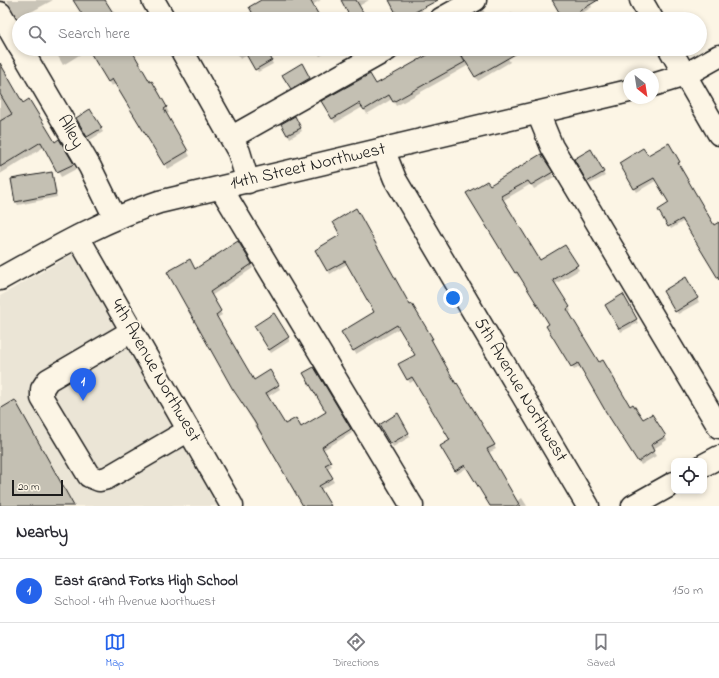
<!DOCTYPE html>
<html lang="en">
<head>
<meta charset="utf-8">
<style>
	body { margin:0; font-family:"Indie Flower",sans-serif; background:#f2f2f3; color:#2b2b33 }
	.controls { position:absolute; right:12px; bottom:12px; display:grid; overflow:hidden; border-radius:8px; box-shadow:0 2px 6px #0003 }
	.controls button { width:36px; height:36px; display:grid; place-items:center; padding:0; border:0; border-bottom:1px solid #e1e1e2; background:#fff; color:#2b2b33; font:20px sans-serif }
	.compass { position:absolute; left:623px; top:68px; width:36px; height:36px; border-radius:50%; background:#fff; box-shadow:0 2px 6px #0003; rotate:150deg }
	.scale { position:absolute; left:12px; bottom:10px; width:51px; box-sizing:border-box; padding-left:4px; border:2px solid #1c1c1c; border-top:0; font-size:11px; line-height:14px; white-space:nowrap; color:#1c1c1c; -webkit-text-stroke:3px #fcf5e5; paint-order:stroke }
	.you { position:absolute; left:453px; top:298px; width:14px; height:14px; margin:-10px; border:3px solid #fff; border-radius:50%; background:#1a73e8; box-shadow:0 0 0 6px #1a73e833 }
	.badge { display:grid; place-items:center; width:26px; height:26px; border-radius:50%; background:#2563eb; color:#fff; font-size:13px; font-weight:700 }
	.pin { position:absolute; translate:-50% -33px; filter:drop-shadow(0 1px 2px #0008) }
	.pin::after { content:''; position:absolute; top:21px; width:14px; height:12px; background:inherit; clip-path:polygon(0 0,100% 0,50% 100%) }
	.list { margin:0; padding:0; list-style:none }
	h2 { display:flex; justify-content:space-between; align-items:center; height:52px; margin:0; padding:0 16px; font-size:17px }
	h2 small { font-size:13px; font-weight:400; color:#7c7c81 }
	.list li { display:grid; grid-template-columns:26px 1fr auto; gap:12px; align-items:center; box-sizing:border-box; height:64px; padding:0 16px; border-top:1px solid #e1e1e2 }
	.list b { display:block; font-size:15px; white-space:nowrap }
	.list p { margin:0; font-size:13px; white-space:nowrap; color:#7c7c81 }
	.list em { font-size:13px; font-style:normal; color:#7c7c81 }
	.icon { flex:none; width:22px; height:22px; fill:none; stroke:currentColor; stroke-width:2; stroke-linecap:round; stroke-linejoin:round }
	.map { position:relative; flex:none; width:719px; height:506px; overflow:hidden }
	.search { position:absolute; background:#fff; box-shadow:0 2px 6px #0003; left:12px; right:12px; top:12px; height:44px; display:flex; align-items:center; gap:10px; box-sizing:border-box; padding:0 14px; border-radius:22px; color:#7c7c81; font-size:15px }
	.sheet { height:116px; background:#fff }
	nav { display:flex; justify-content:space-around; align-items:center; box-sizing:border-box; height:56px; border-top:1px solid #e1e1e2; background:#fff; font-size:11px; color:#7c7c81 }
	nav a { display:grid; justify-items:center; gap:2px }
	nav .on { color:#2563eb }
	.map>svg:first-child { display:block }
	.built { fill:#ebe5d6 }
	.shadow { fill:#0003 }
	.building { fill:#c4c0b3; stroke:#1c1c1c }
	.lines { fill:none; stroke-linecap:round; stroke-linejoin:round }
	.minor-casing { stroke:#1c1c1c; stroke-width:25 }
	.minor { stroke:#fcf5e5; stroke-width:22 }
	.labels { text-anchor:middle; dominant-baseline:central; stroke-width:3.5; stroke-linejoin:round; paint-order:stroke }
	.street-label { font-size:18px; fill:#1c1c1c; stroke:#fcf5e5 }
</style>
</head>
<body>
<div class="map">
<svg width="719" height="506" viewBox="0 0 719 506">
	<rect width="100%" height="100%" fill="#fcf5e5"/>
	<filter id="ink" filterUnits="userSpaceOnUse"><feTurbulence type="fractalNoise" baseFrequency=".025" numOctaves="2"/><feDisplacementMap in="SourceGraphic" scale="8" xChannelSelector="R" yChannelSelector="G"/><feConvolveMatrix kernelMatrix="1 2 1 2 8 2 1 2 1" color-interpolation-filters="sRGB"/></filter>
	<g filter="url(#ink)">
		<path class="built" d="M 80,250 L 225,506 L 0,506 L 0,296 Z"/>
		<g class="shadow">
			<path d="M 7,0 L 53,0 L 31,12 L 35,19 L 19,20 Z"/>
			<path d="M 263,0 L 321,0 L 312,5 L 320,19 L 238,19 L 252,11 Z"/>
			<path d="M 342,0 L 369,0 L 359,6 L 366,19 L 344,19 L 350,15 Z"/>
			<path d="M 390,0 L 417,0 L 423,12 L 410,19 L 400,19 Z"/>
			<path d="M 554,0 L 588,0 L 592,7 L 573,19 L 565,19 Z"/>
			<path d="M 483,10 L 489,19 L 468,19 Z"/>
			<path d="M 512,13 L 515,19 L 501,19 Z"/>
			<path d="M 54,49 L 89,49 L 63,65 Z"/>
			<path d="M 90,49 L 130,49 L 150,84 L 162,99 L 169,113 L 166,114 L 190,156 L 168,169 L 116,84 L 111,86 Z"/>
			<path d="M 235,49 L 265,49 L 273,64 L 258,72 L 248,55 L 240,59 Z"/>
			<path d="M 315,49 L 333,49 L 320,56 Z"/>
			<path d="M 440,49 L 511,49 L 505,53 L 510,62 L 478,81 L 469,65 L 396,106 L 392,99 L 367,114 L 363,107 L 335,123 L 323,101 L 376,85 Z"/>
			<path d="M 0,65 L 22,104 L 55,143 L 59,141 L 76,169 L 61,177 L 44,147 L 0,174 Z"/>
			<path d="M 301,65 L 311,82 L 294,92 L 284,75 Z"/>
			<path d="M 90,110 L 103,132 L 90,140 L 77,118 Z"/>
			<path d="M 294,117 L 302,131 L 290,138 L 282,124 Z"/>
			<path d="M 668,144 L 681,166 L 679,167 L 714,226 L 719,227 L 719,278 L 684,221 L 671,229 L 659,210 L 670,203 L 657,180 L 637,192 L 620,163 L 647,157 Z"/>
			<path d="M 590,150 L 605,176 L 590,184 L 575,159 Z"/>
			<path d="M 541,155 L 554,177 L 534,189 L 531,184 L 502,201 L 540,261 L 565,246 L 579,270 L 555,284 L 571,311 L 568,313 L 599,364 L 629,407 L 643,421 L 665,436 L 667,440 L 652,450 L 656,456 L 641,465 L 609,416 L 581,366 L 574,370 L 548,326 L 550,325 L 520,276 L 518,277 L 468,194 L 489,186 Z"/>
			<path d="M 52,173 L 57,197 L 18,205 L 16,202 Z"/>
			<path d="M 342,235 L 410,306 L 412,305 L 455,385 L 457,384 L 496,449 L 488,453 L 516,502 L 522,498 L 527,506 L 491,506 L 468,467 L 457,474 L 441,446 L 451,440 L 415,380 L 410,383 L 399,365 L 416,355 L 400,328 L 356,354 L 343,332 L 375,313 L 347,264 L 330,274 L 316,250 Z"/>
			<path d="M 238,243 L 253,268 L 211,296 L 222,315 L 217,318 L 254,382 L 269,372 L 280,389 L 267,397 L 285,425 L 301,428 L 328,412 L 314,369 L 352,433 L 323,450 L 332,466 L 326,469 L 334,482 L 320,490 L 329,506 L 304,506 L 235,392 L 195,271 Z"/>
			<path d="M 685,279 L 699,302 L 678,314 L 664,291 Z"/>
			<path d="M 622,296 L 638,323 L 621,332 L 606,305 Z"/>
			<path d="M 274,315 L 290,341 L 271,353 L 255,327 Z"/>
			<path d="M 397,415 L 410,437 L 393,447 L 380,425 Z"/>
		</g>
		<g class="building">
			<path d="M 73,0 L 105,0 L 117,19 L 85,19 Z"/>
			<path d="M 261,0 L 310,0 L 321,19 L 256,19 L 249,7 Z"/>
			<path d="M 341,0 L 356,0 L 367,19 L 351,19 Z"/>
			<path d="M 389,0 L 438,0 L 402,19 L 399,19 Z"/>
			<path d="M 552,0 L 598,0 L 566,19 L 563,19 Z"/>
			<path d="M 88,49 L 131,49 L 150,82 L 152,81 L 159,93 L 167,107 L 164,109 L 188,151 L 164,165 L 112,79 L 108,82 Z"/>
			<path d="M 243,49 L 266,49 L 272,60 L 255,70 Z"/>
			<path d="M 438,49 L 456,49 L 465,62 L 393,102 L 389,95 L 364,110 L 359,103 L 332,119 L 321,101 L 370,74 L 376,84 Z"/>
			<path d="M 469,49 L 524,49 L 475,77 L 461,54 Z"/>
			<path d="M 0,63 L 23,103 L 29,99 L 55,142 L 59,139 L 74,164 L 57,172 L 41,142 L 0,167 L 0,121 L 12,114 L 0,94 Z"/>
			<path d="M 302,63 L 310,78 L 291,89 L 282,75 Z"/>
			<path d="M 90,109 L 102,128 L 87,137 L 76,118 Z"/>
			<path d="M 295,116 L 301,128 L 287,135 L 281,124 Z"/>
			<path d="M 669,143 L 680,162 L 678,163 L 714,225 L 719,222 L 719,280 L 682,219 L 668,227 L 658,210 L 669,203 L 654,178 L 634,189 L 619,163 L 643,148 L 648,155 Z"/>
			<path d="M 591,149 L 604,172 L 587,182 L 574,159 Z"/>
			<path d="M 541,154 L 553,172 L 531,185 L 528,181 L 501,196 L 540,260 L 565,245 L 578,265 L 553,280 L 570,307 L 567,309 L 599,362 L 603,360 L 630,406 L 633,404 L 643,419 L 652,414 L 666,436 L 651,445 L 654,451 L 638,462 L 606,412 L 578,363 L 571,367 L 546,326 L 549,324 L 517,272 L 515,273 L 466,193 L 487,181 L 490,185 Z"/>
			<path d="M 52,172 L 56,194 L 15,202 L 11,179 Z"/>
			<path d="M 356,208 L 410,305 L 412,304 L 433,339 L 431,339 L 456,384 L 457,383 L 495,445 L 487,449 L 520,506 L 490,506 L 465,465 L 455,471 L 440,446 L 450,440 L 412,377 L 407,380 L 398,364 L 415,355 L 397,325 L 353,351 L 341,332 L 374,312 L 345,261 L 327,271 L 315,250 L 340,235 L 333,222 Z"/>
			<path d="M 238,241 L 252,264 L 210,292 L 221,311 L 216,315 L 254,380 L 270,370 L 279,385 L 266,393 L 285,424 L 296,418 L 301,427 L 326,412 L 303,373 L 314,367 L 351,429 L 322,447 L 331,462 L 325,465 L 333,478 L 319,486 L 331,506 L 303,506 L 254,421 L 232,388 L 167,272 L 190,259 L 195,269 Z"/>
			<path d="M 686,277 L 698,298 L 675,312 L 663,291 Z"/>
			<path d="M 623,294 L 637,319 L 619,329 L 605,305 Z"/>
			<path d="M 274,313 L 289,337 L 269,350 L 254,326 Z"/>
			<path d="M 15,400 L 74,506 L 0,506 L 0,409 Z"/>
			<path d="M 398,413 L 409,433 L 390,444 L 379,425 Z"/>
		</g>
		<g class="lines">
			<defs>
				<g id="minor">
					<path d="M 153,0 L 164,19"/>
					<path d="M 641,0 L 652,19"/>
					<path d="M 0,13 L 19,46"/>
					<path d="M 441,19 L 475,0"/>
					<path d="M 21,49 L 90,167 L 115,218"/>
					<path d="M 181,49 L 239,152 L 248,182"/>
					<path d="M 670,49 L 719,134"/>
					<path d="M 653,85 L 685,75 L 719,56"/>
					<path d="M 538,113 L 552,147 L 719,427"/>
					<path d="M 232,137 L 388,49"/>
					<path d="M 383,149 L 395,179 L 588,506"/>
					<path d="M 221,188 L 412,506"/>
					<path d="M 78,237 L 232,506"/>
					<path d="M 0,279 C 52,250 103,220 159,202 L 629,91"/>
					<path d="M 132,331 L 48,380 L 42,389 L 42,398 L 89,476 L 99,480 L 107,478 L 189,430"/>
					<path d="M 704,465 L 719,457"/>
					<path d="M 633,506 L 674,483"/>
				</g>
			</defs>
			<use href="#minor" class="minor-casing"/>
			<use href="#minor" class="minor"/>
		</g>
	</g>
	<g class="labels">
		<g class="street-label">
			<text transform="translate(70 132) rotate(60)">Alley</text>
			<text transform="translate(308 167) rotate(-13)">14th Street Northwest</text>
			<text transform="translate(155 371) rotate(60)">4th Avenue Northwest</text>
			<text transform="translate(520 390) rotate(59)">5th Avenue Northwest</text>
		</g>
	</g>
</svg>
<div class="controls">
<button><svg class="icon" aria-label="locate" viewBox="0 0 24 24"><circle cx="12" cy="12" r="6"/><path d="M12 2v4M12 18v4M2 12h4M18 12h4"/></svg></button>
</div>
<svg class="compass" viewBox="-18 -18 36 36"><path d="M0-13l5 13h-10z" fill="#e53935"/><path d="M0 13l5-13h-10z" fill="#7c7c81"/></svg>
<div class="scale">20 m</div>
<div class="you"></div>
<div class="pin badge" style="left:83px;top:401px">1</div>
<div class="search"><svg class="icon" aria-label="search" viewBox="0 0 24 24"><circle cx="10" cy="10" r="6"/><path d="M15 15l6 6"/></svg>Search here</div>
</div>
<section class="sheet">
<h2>Nearby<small></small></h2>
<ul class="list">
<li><span class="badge">1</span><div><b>East Grand Forks High School</b><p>School · 4th Avenue Northwest</p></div><em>150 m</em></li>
</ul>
</section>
<nav>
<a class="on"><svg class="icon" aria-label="map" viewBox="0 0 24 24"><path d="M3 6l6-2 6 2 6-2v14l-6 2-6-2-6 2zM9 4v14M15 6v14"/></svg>Map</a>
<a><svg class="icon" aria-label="directions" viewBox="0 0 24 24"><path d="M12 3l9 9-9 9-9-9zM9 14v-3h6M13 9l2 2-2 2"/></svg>Directions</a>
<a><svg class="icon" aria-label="saved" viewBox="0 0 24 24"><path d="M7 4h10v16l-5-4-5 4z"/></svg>Saved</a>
</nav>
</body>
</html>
